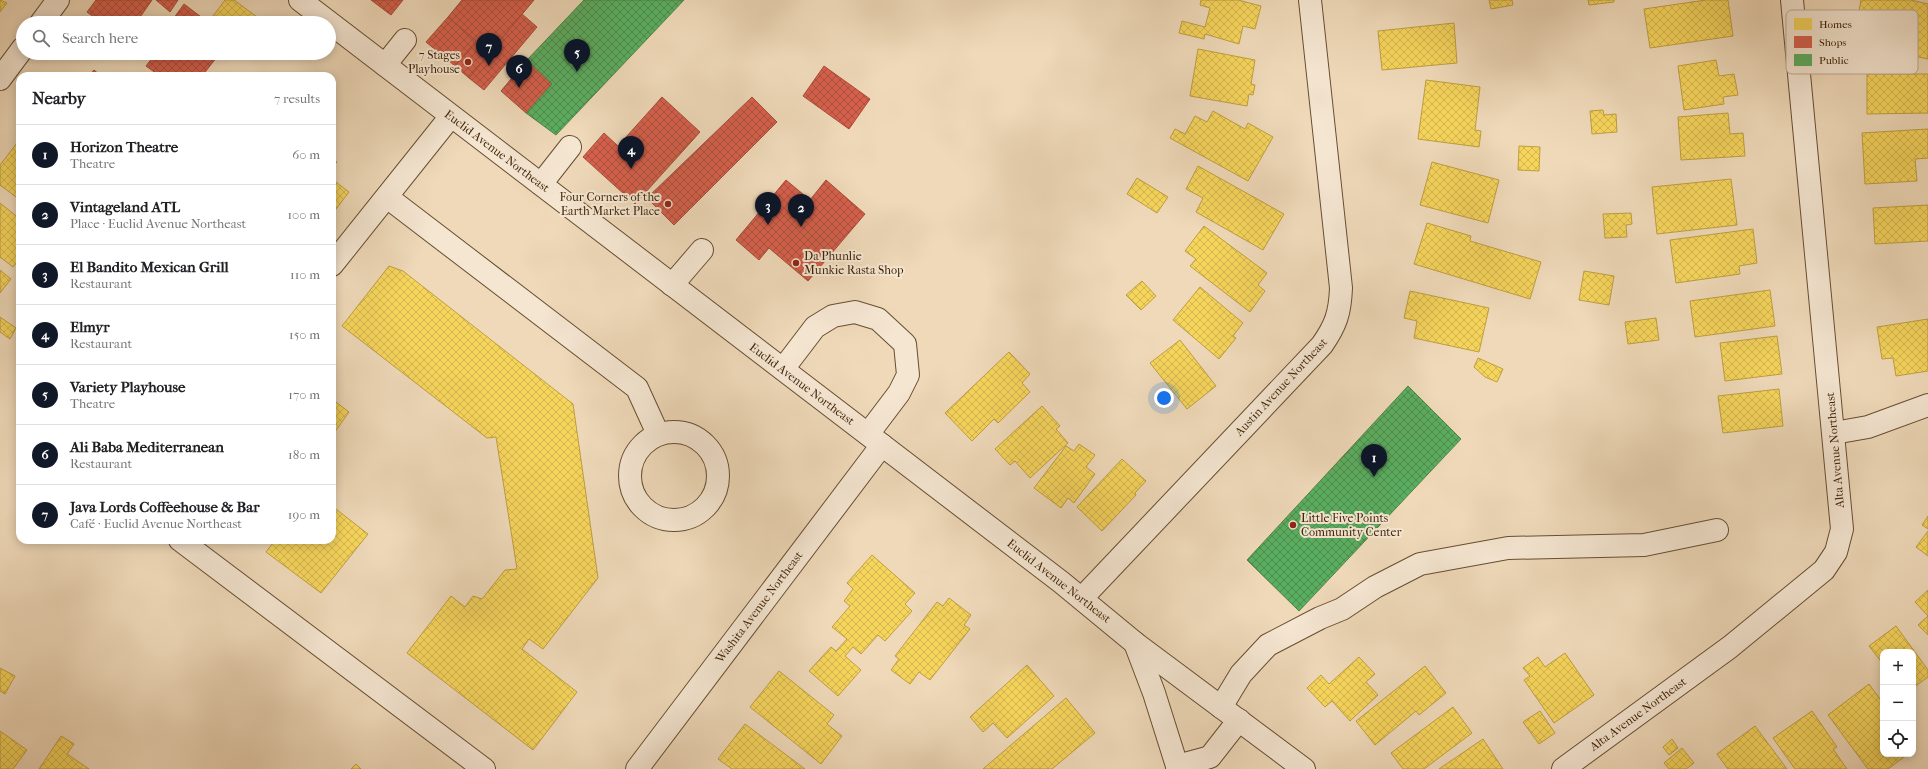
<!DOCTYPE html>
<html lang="en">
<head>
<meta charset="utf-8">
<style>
	body { margin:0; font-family:"IM FELL French Canon",serif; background:#f6f6f6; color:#202124 }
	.controls { position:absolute; right:12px; bottom:12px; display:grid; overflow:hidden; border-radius:8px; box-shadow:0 2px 10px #0003 }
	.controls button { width:36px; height:36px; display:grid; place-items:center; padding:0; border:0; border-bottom:1px solid #e0e0e0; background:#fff; color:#202124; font:20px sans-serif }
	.you { position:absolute; left:1164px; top:398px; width:14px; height:14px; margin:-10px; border:3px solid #fff; border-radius:50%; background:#1a73e8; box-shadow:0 0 0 6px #1a73e833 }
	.badge { display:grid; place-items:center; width:26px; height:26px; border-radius:50%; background:#111827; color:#fff; font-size:13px; font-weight:700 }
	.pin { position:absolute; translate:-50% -33px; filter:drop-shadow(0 1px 2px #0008) }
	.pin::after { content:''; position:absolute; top:21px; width:14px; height:12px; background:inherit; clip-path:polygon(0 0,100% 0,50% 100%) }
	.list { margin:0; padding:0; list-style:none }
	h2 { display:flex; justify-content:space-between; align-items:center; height:52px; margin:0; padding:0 16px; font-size:17px }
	h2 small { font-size:13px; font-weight:400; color:#757577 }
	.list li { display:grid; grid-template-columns:26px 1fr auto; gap:12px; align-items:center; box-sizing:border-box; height:60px; padding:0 16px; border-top:1px solid #e0e0e0 }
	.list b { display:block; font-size:15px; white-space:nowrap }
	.list p { margin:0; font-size:13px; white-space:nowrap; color:#757577 }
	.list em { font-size:13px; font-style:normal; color:#757577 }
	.icon { flex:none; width:22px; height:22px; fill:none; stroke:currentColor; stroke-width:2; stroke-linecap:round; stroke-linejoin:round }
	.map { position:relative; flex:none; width:1928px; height:769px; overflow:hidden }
	.search { position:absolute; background:#fff; box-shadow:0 2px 10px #0003; left:16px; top:16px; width:320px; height:44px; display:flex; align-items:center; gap:10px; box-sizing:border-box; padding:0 14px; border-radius:22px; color:#757577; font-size:15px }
	.panel { position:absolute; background:#fff; box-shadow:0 2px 10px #0003; left:16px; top:72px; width:320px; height:472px; border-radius:12px }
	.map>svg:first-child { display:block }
	.homes { fill:url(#homes-cross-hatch); stroke:#be9e41 }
	.shops { fill:url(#shops-cross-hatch); stroke:#a74c37 }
	.public { fill:url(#public-cross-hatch); stroke:#508345 }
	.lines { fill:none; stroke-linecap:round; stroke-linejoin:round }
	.minor-casing { stroke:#674e30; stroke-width:24 }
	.minor { stroke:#f5e6d2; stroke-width:22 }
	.poi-dot { fill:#8f2418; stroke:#f5e6d2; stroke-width:1.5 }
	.labels { text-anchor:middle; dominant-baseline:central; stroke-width:4; stroke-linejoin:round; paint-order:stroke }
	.poi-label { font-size:12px; fill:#3a1f03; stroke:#f5e6d2; text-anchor:end }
	.street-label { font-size:12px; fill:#3a1f03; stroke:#f5e6d2 }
	.key { fill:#f5e6d2; stroke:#bdaa94; stroke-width:1 }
	.key-label { font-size:11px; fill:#3a1f03 }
</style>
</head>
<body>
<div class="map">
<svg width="1928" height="769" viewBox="0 0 1928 769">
	<defs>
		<pattern id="homes-cross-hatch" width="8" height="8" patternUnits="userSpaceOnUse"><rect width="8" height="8" fill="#f6d55c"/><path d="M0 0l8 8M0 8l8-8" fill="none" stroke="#d4b64e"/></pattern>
		<pattern id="shops-cross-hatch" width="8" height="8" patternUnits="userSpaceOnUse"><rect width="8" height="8" fill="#d6604d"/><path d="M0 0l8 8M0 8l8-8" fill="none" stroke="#af4f3e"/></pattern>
		<pattern id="public-cross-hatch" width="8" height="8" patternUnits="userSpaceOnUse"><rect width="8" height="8" fill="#5aae61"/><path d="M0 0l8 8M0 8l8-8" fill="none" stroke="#4b8d4e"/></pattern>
	</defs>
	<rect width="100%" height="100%" fill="#efd9b9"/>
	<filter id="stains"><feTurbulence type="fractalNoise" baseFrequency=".005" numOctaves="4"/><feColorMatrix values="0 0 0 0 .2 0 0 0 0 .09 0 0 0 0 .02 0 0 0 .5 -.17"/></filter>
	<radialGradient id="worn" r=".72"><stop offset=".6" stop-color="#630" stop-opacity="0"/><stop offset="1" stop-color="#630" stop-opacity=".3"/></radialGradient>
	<g class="homes">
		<path d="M 0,0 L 7,3 L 0,12 Z"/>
		<path d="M 225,0 L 234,0 L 257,17 L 252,23 L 215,23 L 210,20 Z"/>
		<path d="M 1201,0 L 1238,0 L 1261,6 L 1255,29 L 1243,26 L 1239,44 L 1205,34 L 1204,39 L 1179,33 L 1182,21 L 1205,27 L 1210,8 L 1200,5 Z"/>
		<path d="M 1489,0 L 1512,0 L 1513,5 L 1491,9 Z"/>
		<path d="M 1588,0 L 1614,0 L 1614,2 L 1589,5 Z"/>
		<path d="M 1706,0 L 1728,0 L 1733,36 L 1650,48 L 1644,9 Z"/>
		<path d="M 1861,0 L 1911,0 L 1928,4 L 1928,59 L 1875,48 L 1877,35 L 1860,32 L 1862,24 L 1857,22 Z"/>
		<path d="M 1454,23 L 1457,63 L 1382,70 L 1378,31 Z"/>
		<path d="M 1198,49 L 1255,60 L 1251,84 L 1255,85 L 1253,95 L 1249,94 L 1247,106 L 1190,96 Z"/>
		<path d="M 1716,60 L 1719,76 L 1734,74 L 1738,95 L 1723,97 L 1724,104 L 1684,110 L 1678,66 Z"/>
		<path d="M 1867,74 L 1928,74 L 1928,113 L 1867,114 Z"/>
		<path d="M 1426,80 L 1480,87 L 1475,130 L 1481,131 L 1479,147 L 1418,139 Z"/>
		<path d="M 1603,110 L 1604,115 L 1616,114 L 1617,132 L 1592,134 L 1590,111 Z"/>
		<path d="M 1213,111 L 1245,129 L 1248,123 L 1273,137 L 1248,181 L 1170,138 L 1175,129 L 1185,134 L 1195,116 L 1207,122 Z"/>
		<path d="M 1728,113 L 1730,134 L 1743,133 L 1745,156 L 1681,160 L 1678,117 Z"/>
		<path d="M 1928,129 L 1928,158 L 1915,159 L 1917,181 L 1865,184 L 1862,133 Z"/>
		<path d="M 17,143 L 20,145 L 20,200 L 0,185 L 0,165 Z"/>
		<path d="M 1519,146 L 1540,147 L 1539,171 L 1518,170 Z"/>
		<path d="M 332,158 L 337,162 L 332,168 Z"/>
		<path d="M 1432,162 L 1499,180 L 1488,223 L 1420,205 Z"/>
		<path d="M 1198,166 L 1284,214 L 1263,250 L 1196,212 L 1203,198 L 1186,189 Z"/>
		<path d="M 1137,178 L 1168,197 L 1157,213 L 1127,194 Z"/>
		<path d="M 332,179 L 349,192 L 333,213 L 332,212 Z"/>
		<path d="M 1731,179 L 1737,225 L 1657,234 L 1652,187 Z"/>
		<path d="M 0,203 L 20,219 L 20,258 L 13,267 L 0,257 Z"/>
		<path d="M 1928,205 L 1928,241 L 1875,244 L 1873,208 Z"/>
		<path d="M 1631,213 L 1632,224 L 1626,225 L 1627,237 L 1605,238 L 1603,214 Z"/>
		<path d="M 1427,223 L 1471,236 L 1470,241 L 1541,262 L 1530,299 L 1414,264 Z"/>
		<path d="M 1204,226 L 1267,273 L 1258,285 L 1265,291 L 1250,312 L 1190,266 L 1196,259 L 1185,251 Z"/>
		<path d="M 1753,229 L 1757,263 L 1739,266 L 1740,274 L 1676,283 L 1670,240 Z"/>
		<path d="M 389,266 L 403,271 L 573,404 L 598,578 L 543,649 L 529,639 L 522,649 L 577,692 L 533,750 L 407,653 L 451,596 L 465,607 L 473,596 L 482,599 L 505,570 L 517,569 L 496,437 L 487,438 L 342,326 Z"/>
		<path d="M 0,270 L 11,279 L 0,293 Z"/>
		<path d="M 1584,271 L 1614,276 L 1609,305 L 1579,300 Z"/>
		<path d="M 1142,281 L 1156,296 L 1141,310 L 1126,295 Z"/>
		<path d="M 1200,287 L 1243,323 L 1233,336 L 1236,338 L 1219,359 L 1173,320 Z"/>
		<path d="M 1770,290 L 1775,326 L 1695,337 L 1690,301 Z"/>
		<path d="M 1410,291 L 1489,308 L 1479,352 L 1414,338 L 1417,321 L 1404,318 Z"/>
		<path d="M 0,317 L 16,328 L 10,339 L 0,332 Z"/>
		<path d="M 1656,318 L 1659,340 L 1628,344 L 1625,322 Z"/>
		<path d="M 1928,319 L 1928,371 L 1896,376 L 1893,358 L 1882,359 L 1877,327 Z"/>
		<path d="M 1777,336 L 1782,374 L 1725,381 L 1720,343 Z"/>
		<path d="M 1180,340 L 1216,386 L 1187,409 L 1150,363 Z"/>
		<path d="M 1009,352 L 1030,374 L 1022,383 L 1030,392 L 998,423 L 994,419 L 972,441 L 945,413 Z"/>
		<path d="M 1478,358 L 1503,369 L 1497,382 L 1485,377 L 1474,367 Z"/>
		<path d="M 1779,389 L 1783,426 L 1723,433 L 1718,396 Z"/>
		<path d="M 332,399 L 349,412 L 332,436 Z"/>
		<path d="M 1042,406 L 1060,426 L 1056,429 L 1068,443 L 1030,478 L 1015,461 L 1010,465 L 995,449 Z"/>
		<path d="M 1079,444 L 1095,455 L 1086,467 L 1095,474 L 1074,503 L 1068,498 L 1061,508 L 1034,488 L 1066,446 L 1074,451 Z"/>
		<path d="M 1122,459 L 1146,481 L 1135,493 L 1136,495 L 1102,531 L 1077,507 Z"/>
		<path d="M 332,506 L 368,534 L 321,593 L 266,552 L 275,540 L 332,540 Z"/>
		<path d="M 1928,516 L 1928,529 L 1922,525 Z"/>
		<path d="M 1928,531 L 1928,556 L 1916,547 Z"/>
		<path d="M 872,555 L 915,593 L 905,604 L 912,611 L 885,641 L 878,635 L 861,654 L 853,647 L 845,656 L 861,670 L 838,696 L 809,671 L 831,647 L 836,651 L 847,639 L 832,627 L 850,606 L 844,601 L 853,589 L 847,583 Z"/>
		<path d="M 1928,590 L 1928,616 L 1915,602 Z"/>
		<path d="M 949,598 L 971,615 L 964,625 L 970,629 L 930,680 L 919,672 L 910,684 L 891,670 L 899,659 L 895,656 L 937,602 L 943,606 Z"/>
		<path d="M 1928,616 L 1928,635 L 1918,625 Z"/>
		<path d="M 1896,626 L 1928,670 L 1928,677 L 1913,688 L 1913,652 L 1883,652 L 1883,664 L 1869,646 Z"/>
		<path d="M 1565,653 L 1594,695 L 1554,723 L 1524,680 L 1530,676 L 1523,668 L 1538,657 L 1545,667 Z"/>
		<path d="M 1359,657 L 1375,674 L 1366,682 L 1378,695 L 1350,721 L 1332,701 L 1325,707 L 1307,688 L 1321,675 L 1329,684 Z"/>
		<path d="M 1027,665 L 1054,696 L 1007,738 L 993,723 L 983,732 L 970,717 Z"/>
		<path d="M 1425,666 L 1446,693 L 1419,715 L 1416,711 L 1375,745 L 1356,721 Z"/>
		<path d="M 0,668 L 15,676 L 5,694 L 0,691 Z"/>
		<path d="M 779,671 L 834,715 L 827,724 L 842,736 L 821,764 L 750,707 Z"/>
		<path d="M 1869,684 L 1883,703 L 1883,754 L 1908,754 L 1888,769 L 1868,769 L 1828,715 Z"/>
		<path d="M 1066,698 L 1095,733 L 1052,769 L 983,769 Z"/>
		<path d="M 1453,707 L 1472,733 L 1424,769 L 1403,769 L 1391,753 Z"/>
		<path d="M 1540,711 L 1555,733 L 1539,744 L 1523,722 Z"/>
		<path d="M 1812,711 L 1837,747 L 1833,749 L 1847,769 L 1795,769 L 1773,738 Z"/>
		<path d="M 745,724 L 805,769 L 732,769 L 718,759 Z"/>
		<path d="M 1755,726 L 1787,769 L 1728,769 L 1717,754 Z"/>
		<path d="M 0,731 L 27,750 L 13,769 L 0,769 Z"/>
		<path d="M 61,736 L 74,744 L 67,754 L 89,769 L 39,769 Z"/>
		<path d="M 1483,739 L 1503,769 L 1439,769 Z"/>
		<path d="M 1672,739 L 1678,748 L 1669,755 L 1663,747 Z"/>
		<path d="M 1682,748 L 1694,763 L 1686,769 L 1669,769 L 1664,763 Z"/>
		<path d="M 356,764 L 361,769 L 351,769 Z"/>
	</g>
	<g class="shops">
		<path d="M 96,0 L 152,0 L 136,23 L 102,23 L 87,12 Z"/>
		<path d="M 156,0 L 178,0 L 170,12 Z"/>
		<path d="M 371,0 L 403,0 L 391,15 Z"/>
		<path d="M 462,0 L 534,0 L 469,78 L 455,66 L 476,41 L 448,17 Z"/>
		<path d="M 184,4 L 209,23 L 171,22 Z"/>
		<path d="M 522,14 L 537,27 L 484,90 L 469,78 Z"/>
		<path d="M 448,17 L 476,41 L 455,66 L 426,42 Z"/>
		<path d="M 156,53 L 220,53 L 202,76 L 175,76 L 173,74 L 171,76 L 160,76 L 146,66 Z"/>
		<path d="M 527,60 L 552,84 L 526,113 L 501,91 Z"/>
		<path d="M 824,66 L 870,99 L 849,129 L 803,96 Z"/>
		<path d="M 94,70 L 101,76 L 89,76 Z"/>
		<path d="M 662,97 L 700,132 L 635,204 L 583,157 L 604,133 L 618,146 Z"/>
		<path d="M 752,97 L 777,122 L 674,225 L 647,198 Z"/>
		<path d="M 786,180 L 810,200 L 826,180 L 865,214 L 808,281 L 769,248 L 759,260 L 736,240 Z"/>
	</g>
	<g class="public">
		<path d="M 584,0 L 684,0 L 556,135 L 526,113 L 552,84 L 527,60 Z"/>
		<path d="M 1408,386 L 1461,439 L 1299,611 L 1247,560 Z"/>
	</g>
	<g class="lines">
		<defs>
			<g id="minor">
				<path d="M 300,0 L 1061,582 L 1135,643 L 1304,769"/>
				<path d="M 41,23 L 58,0"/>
				<path d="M 385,65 L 405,40"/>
				<path d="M 0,79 L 23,48"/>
				<path d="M 541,184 L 570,147"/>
				<path d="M 387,197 L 637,388 L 658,434"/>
				<path d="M 332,265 L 451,116"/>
				<path d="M 672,285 L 702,250"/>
				<path d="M 783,369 L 815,327 L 833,316 L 855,312 L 878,319 L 905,344 L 908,375 L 899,393 L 868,434"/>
				<circle cx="674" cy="476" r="44"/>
				<path d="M 1834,433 L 1868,427 L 1928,405"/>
				<path d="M 180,540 L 484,769"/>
				<path d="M 1082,598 L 1322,345 C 1336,325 1340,313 1341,288 L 1310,0"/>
				<path d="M 1135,643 L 1154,693 L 1178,769"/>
				<path d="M 1221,707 L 1241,674 L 1268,645 L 1320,618 L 1342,609 L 1375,587 L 1420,564 L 1508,548 L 1644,545 L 1717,530"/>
				<path d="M 1177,766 L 1210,757 L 1239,720"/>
				<path d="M 637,769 L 882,445"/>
				<path d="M 1563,769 L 1730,647 L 1824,570 L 1836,552 L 1842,529 L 1792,0"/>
			</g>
		</defs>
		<use href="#minor" class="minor-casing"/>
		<use href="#minor" class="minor"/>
	</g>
	<g class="poi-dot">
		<circle cx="468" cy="62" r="4"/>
		<circle cx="668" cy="204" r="4"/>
		<circle cx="796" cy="263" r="4"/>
		<circle cx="1293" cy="525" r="4"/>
	</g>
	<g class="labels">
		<g class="poi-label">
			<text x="460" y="55">7 Stages<tspan x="460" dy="14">Playhouse</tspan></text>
			<text x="660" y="197">Four Corners of the<tspan x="660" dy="14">Earth Market Place</tspan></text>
			<text x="804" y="256" text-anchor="start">Da Phunlie<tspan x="804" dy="14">Munkie Rasta Shop</tspan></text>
			<text x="1301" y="518" text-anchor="start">Little Five Points<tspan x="1301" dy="14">Community Center</tspan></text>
		</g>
		<g class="street-label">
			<text transform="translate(497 151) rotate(37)">Euclid Avenue Northeast</text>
			<text transform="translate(802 384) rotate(37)">Euclid Avenue Northeast</text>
			<text transform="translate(1281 387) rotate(-47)">Austin Avenue Northeast</text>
			<text transform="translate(1835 450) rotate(-95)">Alta Avenue Northeast</text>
			<text transform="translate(1059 581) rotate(38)">Euclid Avenue Northeast</text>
			<text transform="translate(759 607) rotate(-53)">Washita Avenue Northeast</text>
			<text transform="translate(1638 714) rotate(-36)">Alta Avenue Northeast</text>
		</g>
	</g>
	<rect x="1786" y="10" width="132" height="64" rx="6" class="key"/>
	<rect x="1794" y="18" width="18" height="12" fill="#f6d55c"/>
	<rect x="1794" y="36" width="18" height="12" fill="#d6604d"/>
	<rect x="1794" y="54" width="18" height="12" fill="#5aae61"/>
	<g class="key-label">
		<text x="1819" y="28">Homes</text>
		<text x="1819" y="46">Shops</text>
		<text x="1819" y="64">Public</text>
	</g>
	<rect width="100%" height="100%" filter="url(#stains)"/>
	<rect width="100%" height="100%" fill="url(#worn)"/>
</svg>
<div class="controls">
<button>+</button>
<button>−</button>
<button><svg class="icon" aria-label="locate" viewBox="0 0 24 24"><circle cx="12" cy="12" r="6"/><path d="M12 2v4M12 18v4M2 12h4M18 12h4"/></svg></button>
</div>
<div class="you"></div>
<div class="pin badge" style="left:1374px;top:477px">1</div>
<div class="pin badge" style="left:801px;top:227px">2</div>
<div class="pin badge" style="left:768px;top:225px">3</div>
<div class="pin badge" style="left:631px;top:169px">4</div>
<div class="pin badge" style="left:577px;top:72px">5</div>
<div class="pin badge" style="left:519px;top:88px">6</div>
<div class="pin badge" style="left:489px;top:66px">7</div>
<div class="search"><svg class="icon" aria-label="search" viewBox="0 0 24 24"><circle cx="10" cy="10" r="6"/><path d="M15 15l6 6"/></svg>Search here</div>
<section class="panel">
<h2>Nearby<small>7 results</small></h2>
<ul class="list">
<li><span class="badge">1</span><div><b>Horizon Theatre</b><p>Theatre</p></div><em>60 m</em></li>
<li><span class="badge">2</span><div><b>Vintageland ATL</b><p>Place · Euclid Avenue Northeast</p></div><em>100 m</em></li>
<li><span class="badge">3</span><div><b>El Bandito Mexican Grill</b><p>Restaurant</p></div><em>110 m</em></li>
<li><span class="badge">4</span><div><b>Elmyr</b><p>Restaurant</p></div><em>150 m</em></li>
<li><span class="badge">5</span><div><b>Variety Playhouse</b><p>Theatre</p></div><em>170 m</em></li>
<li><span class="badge">6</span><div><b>Ali Baba Mediterranean</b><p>Restaurant</p></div><em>180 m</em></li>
<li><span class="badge">7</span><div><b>Java Lords Coffeehouse &amp; Bar</b><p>Café · Euclid Avenue Northeast</p></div><em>190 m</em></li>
</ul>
</section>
</div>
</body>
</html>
